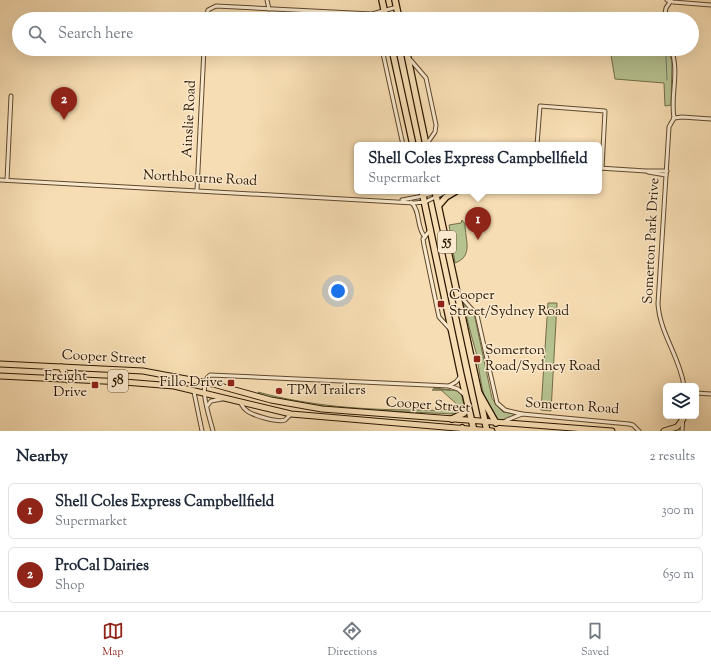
<!DOCTYPE html>
<html lang="en">
<head>
<meta charset="utf-8">
<style>
	body { margin:0; font-family:"Sorts Mill Goudy",serif; background:#f2f2f3; color:#1f2937 }
	.controls { position:absolute; right:12px; bottom:12px; display:grid; overflow:hidden; border-radius:6px; box-shadow:0 4px 16px #0002 }
	.controls button { width:36px; height:36px; display:grid; place-items:center; padding:0; border:0; border-bottom:1px solid #e0e1e3; background:#fff; color:#1f2937; font:20px sans-serif }
	.you { position:absolute; left:338px; top:291px; width:14px; height:14px; margin:-10px; border:3px solid #fff; border-radius:50%; background:#1a73e8; box-shadow:0 0 0 6px #1a73e833 }
	.badge { display:grid; place-items:center; width:26px; height:26px; border-radius:50%; background:#8f2418; color:#fff; font-size:13px; font-weight:700 }
	.pin { position:absolute; translate:-50% -33px; filter:drop-shadow(0 1px 2px #0008) }
	.pin::after { content:''; position:absolute; top:21px; width:14px; height:12px; background:inherit; clip-path:polygon(0 0,100% 0,50% 100%) }
	.popup { position:absolute; left:354px; top:142px; width:248px; height:52px; box-sizing:border-box; display:grid; place-content:center; border-radius:6px; background:#fff; filter:drop-shadow(0 1px 3px #0005); font-size:13px; white-space:nowrap; color:#747a83 }
	.popup b { font-size:15px; color:#1f2937 }
	.popup::after { content:''; position:absolute; left:50%; top:100%; margin-left:-8px; border:8px solid transparent; border-top-color:#fff }
	.list { margin:0; padding:0; list-style:none }
	h2 { display:flex; justify-content:space-between; align-items:center; height:52px; margin:0; padding:0 16px; font-size:17px }
	h2 small { font-size:13px; font-weight:400; color:#747a83 }
	.list li { display:grid; grid-template-columns:26px 1fr auto; gap:12px; align-items:center; box-sizing:border-box; height:56px; margin:0 8px 8px; padding:0 8px; border:1px solid #e0e1e3; border-radius:6px }
	.list b { display:block; font-size:15px; white-space:nowrap }
	.list p { margin:0; font-size:13px; white-space:nowrap; color:#747a83 }
	.list em { font-size:13px; font-style:normal; color:#747a83 }
	.icon { flex:none; width:22px; height:22px; fill:none; stroke:currentColor; stroke-width:2; stroke-linecap:round; stroke-linejoin:round }
	.map { position:relative; flex:none; width:711px; height:431px; overflow:hidden }
	.search { position:absolute; background:#fff; box-shadow:0 4px 16px #0002; left:12px; right:12px; top:12px; height:44px; display:flex; align-items:center; gap:10px; box-sizing:border-box; padding:0 14px; border-radius:22px; color:#747a83; font-size:15px }
	.sheet { height:180px; background:#fff }
	nav { display:flex; justify-content:space-around; align-items:center; box-sizing:border-box; height:56px; border-top:1px solid #e0e1e3; background:#fff; font-size:11px; color:#747a83 }
	nav a { display:grid; justify-items:center; gap:2px }
	nav .on { color:#8f2418 }
	.map>svg:first-child { display:block }
	.green { fill:#b7c291; stroke:#726d48 }
	.lines { fill:none; stroke-linecap:round; stroke-linejoin:round }
	.stream { stroke:#707a68; stroke-width:1 }
	.minor-casing { stroke:#5f492d; stroke-width:5 }
	.primary-casing { stroke:#2c1800; stroke-width:7 }
	.trunk-casing { stroke:#2c1800; stroke-width:8 }
	.minor { stroke:#fae9ce; stroke-width:3 }
	.primary { stroke:#f7ddb3; stroke-width:5 }
	.trunk { stroke:#f7ddb3; stroke-width:5.5 }
	.poi-dot { fill:#8f2418; stroke:#fae9ce; stroke-width:1.5 }
	.labels { text-anchor:middle; dominant-baseline:central; stroke-width:3; stroke-linejoin:round; paint-order:stroke }
	.shield { fill:#fae9ce; stroke:#6a573e; stroke-width:1 }
	.shield-label { font-size:13px; font-weight:bold; fill:#2c1800 }
	.street-label { font-size:14px; fill:#2c1800; stroke:#fae9ce }
	.poi-label { font-size:14px; fill:#2c1800; stroke:#fae9ce; text-anchor:start }
</style>
</head>
<body>
<div class="map">
<svg width="711" height="431" viewBox="0 0 711 431">
	<rect width="100%" height="100%" fill="#f7ddb3"/>
	<filter id="stains"><feTurbulence type="fractalNoise" baseFrequency=".005" numOctaves="4"/><feColorMatrix values="0 0 0 0 .2 0 0 0 0 .09 0 0 0 0 .02 0 0 0 .5 -.17"/></filter>
	<radialGradient id="worn" r=".72"><stop offset=".6" stop-color="#630" stop-opacity="0"/><stop offset="1" stop-color="#630" stop-opacity=".3"/></radialGradient>
	<g class="green">
		<path d="M 610,49 L 667,49 L 672,61 L 671,105 L 665,106 L 664,83 L 615,79 Z"/>
		<path d="M 462,220 L 465,224 C 465,239 474,256 455,263 L 449,225 L 461,223 Z"/>
		<path d="M 463,301 L 474,313 L 492,398 L 497,406 L 503,412 L 516,414 C 512,416 504,421 499,420 C 483,417 479,365 476,352 C 471,335 467,319 463,301 Z"/>
		<path d="M 548,303 L 557,303 L 551,411 L 541,410 Z"/>
		<path d="M 433,388 L 458,391 L 462,396 L 465,410 L 453,414 C 422,412 275,409 258,392 C 309,406 364,410 417,410 C 434,410 442,412 459,406 L 441,390 L 432,390 L 451,390 Z"/>
	</g>
	<g class="lines">
		<path class="stream" d="M 663,49 L 666,56 L 667,80"/>
		<defs>
			<g id="minor">
				<path d="M 267,0 L 269,9"/>
				<path d="M 667,0 L 673,2 L 711,5"/>
				<path d="M 206,19 L 208,10 L 216,6 L 372,14 L 397,7"/>
				<path d="M 664,19 L 666,8 L 670,2"/>
				<path d="M 382,49 L 403,145"/>
				<path d="M 671,49 C 680,72 670,95 674,118"/>
				<path d="M 408,57 L 426,78 L 436,125 L 435,132 L 426,145"/>
				<path d="M 674,118 L 669,127 L 658,304 C 660,334 680,357 684,386"/>
				<path d="M 674,118 L 682,117 L 711,119"/>
				<path d="M 537,145 L 540,106 L 605,111 L 602,168"/>
				<path d="M 599,168 L 646,171 L 667,171"/>
				<path d="M 648,172 L 666,175"/>
				<path d="M 0,180 L 414,203 L 425,202 L 448,191"/>
				<path d="M 7,180 L 11,96"/>
				<path d="M 197,190 L 204,49"/>
				<path d="M 402,200 L 423,196 L 435,192"/>
				<path d="M 411,202 C 421,211 416,228 425,237"/>
				<path d="M 431,229 L 423,239 L 424,245 L 439,317 L 450,329"/>
				<path d="M 459,295 L 477,315 L 497,403 L 505,410 L 522,414"/>
				<path d="M 449,386 L 456,382 L 461,376"/>
				<path d="M 194,392 L 202,431"/>
				<path d="M 696,393 L 711,394"/>
				<path d="M 240,402 C 242,405 243,408 246,410 C 251,415 278,423 285,420 L 291,414"/>
				<path d="M 207,406 L 211,401 L 222,399"/>
				<path d="M 503,423 L 507,420 L 522,414 L 629,424 L 633,425 L 639,431"/>
				<path d="M 213,431 C 210,418 197,384 210,375 L 449,386 L 458,389 L 465,395"/>
				<path d="M 682,431 L 683,416"/>
			</g>
			<g id="primary">
				<path d="M 0,364 L 143,371 L 213,384 L 271,400 L 322,409 L 612,431"/>
				<path d="M 61,367 L 68,380"/>
				<path d="M 0,376 L 124,382 L 174,386 L 291,414 L 492,431"/>
				<path d="M 664,431 L 677,427 L 683,419"/>
			</g>
			<g id="trunk">
				<path d="M 382,0 L 386,19"/>
				<path d="M 395,0 L 399,19"/>
				<path d="M 392,49 L 413,145"/>
				<path d="M 406,49 L 426,145"/>
				<path d="M 422,191 L 461,375 L 474,431"/>
				<path d="M 435,191 L 487,431"/>
				<path d="M 439,205 L 446,197 L 456,191"/>
				<path d="M 479,393 L 496,423"/>
				<path d="M 452,419 L 464,413 L 468,405"/>
				<path d="M 462,428 L 464,431"/>
			</g>
		</defs>
		<use href="#minor" class="minor-casing"/>
		<use href="#primary" class="primary-casing"/>
		<use href="#trunk" class="trunk-casing"/>
		<use href="#minor" class="minor"/>
		<use href="#primary" class="primary"/>
		<use href="#trunk" class="trunk"/>
	</g>
	<g class="poi-dot">
		<rect x="437" y="300" width="8" height="8" rx="2"/>
		<rect x="473" y="355" width="8" height="8" rx="2"/>
		<rect x="227" y="379" width="8" height="8" rx="2"/>
		<rect x="91" y="381" width="8" height="8" rx="2"/>
		<circle cx="279" cy="391" r="4"/>
	</g>
	<g class="labels">
		<g class="shield">
			<rect x="438" y="231" width="18" height="22" rx="3"/>
			<rect x="108" y="370" width="20" height="22" rx="3"/>
		</g>
		<g class="shield-label">
			<text x="447" y="242">55</text>
			<text x="118" y="381">58</text>
		</g>
		<g class="street-label">
			<text transform="translate(190 119) rotate(-87)">Ainslie Road</text>
			<text transform="translate(200 179) rotate(3)">Northbourne Road</text>
			<text transform="translate(652 241) rotate(-87)">Somerton Park Drive</text>
			<text transform="translate(104 358) rotate(3)">Cooper Street</text>
			<text transform="translate(428 406) rotate(4)">Cooper Street</text>
			<text transform="translate(572 407) rotate(4)">Somerton Road</text>
		</g>
		<g class="poi-label">
			<text x="449" y="296">Cooper<tspan x="449" dy="16">Street/Sydney Road</tspan></text>
			<text x="485" y="351">Somerton<tspan x="485" dy="16">Road/Sydney Road</tspan></text>
			<text x="87" y="377" text-anchor="end">Freight<tspan x="87" dy="16">Drive</tspan></text>
			<text x="223" y="383" text-anchor="end">Fillo Drive</text>
			<text x="287" y="391">TPM Trailers</text>
		</g>
	</g>
	<rect width="100%" height="100%" filter="url(#stains)"/>
	<rect width="100%" height="100%" fill="url(#worn)"/>
</svg>
<div class="controls">
<button><svg class="icon" aria-label="layers" viewBox="0 0 24 24"><path d="M12 4l9 5-9 5-9-5zM3 14l9 5 9-5"/></svg></button>
</div>
<div class="you"></div>
<div class="pin badge" style="left:478px;top:240px">1</div>
<div class="popup"><b>Shell Coles Express Campbellfield</b>Supermarket</div>
<div class="pin badge" style="left:64px;top:120px">2</div>
<div class="search"><svg class="icon" aria-label="search" viewBox="0 0 24 24"><circle cx="10" cy="10" r="6"/><path d="M15 15l6 6"/></svg>Search here</div>
</div>
<section class="sheet">
<h2>Nearby<small>2 results</small></h2>
<ul class="list">
<li><span class="badge">1</span><div><b>Shell Coles Express Campbellfield</b><p>Supermarket</p></div><em>300 m</em></li>
<li><span class="badge">2</span><div><b>ProCal Dairies</b><p>Shop</p></div><em>650 m</em></li>
</ul>
</section>
<nav>
<a class="on"><svg class="icon" aria-label="map" viewBox="0 0 24 24"><path d="M3 6l6-2 6 2 6-2v14l-6 2-6-2-6 2zM9 4v14M15 6v14"/></svg>Map</a>
<a><svg class="icon" aria-label="directions" viewBox="0 0 24 24"><path d="M12 3l9 9-9 9-9-9zM9 14v-3h6M13 9l2 2-2 2"/></svg>Directions</a>
<a><svg class="icon" aria-label="saved" viewBox="0 0 24 24"><path d="M7 4h10v16l-5-4-5 4z"/></svg>Saved</a>
</nav>
</body>
</html>
